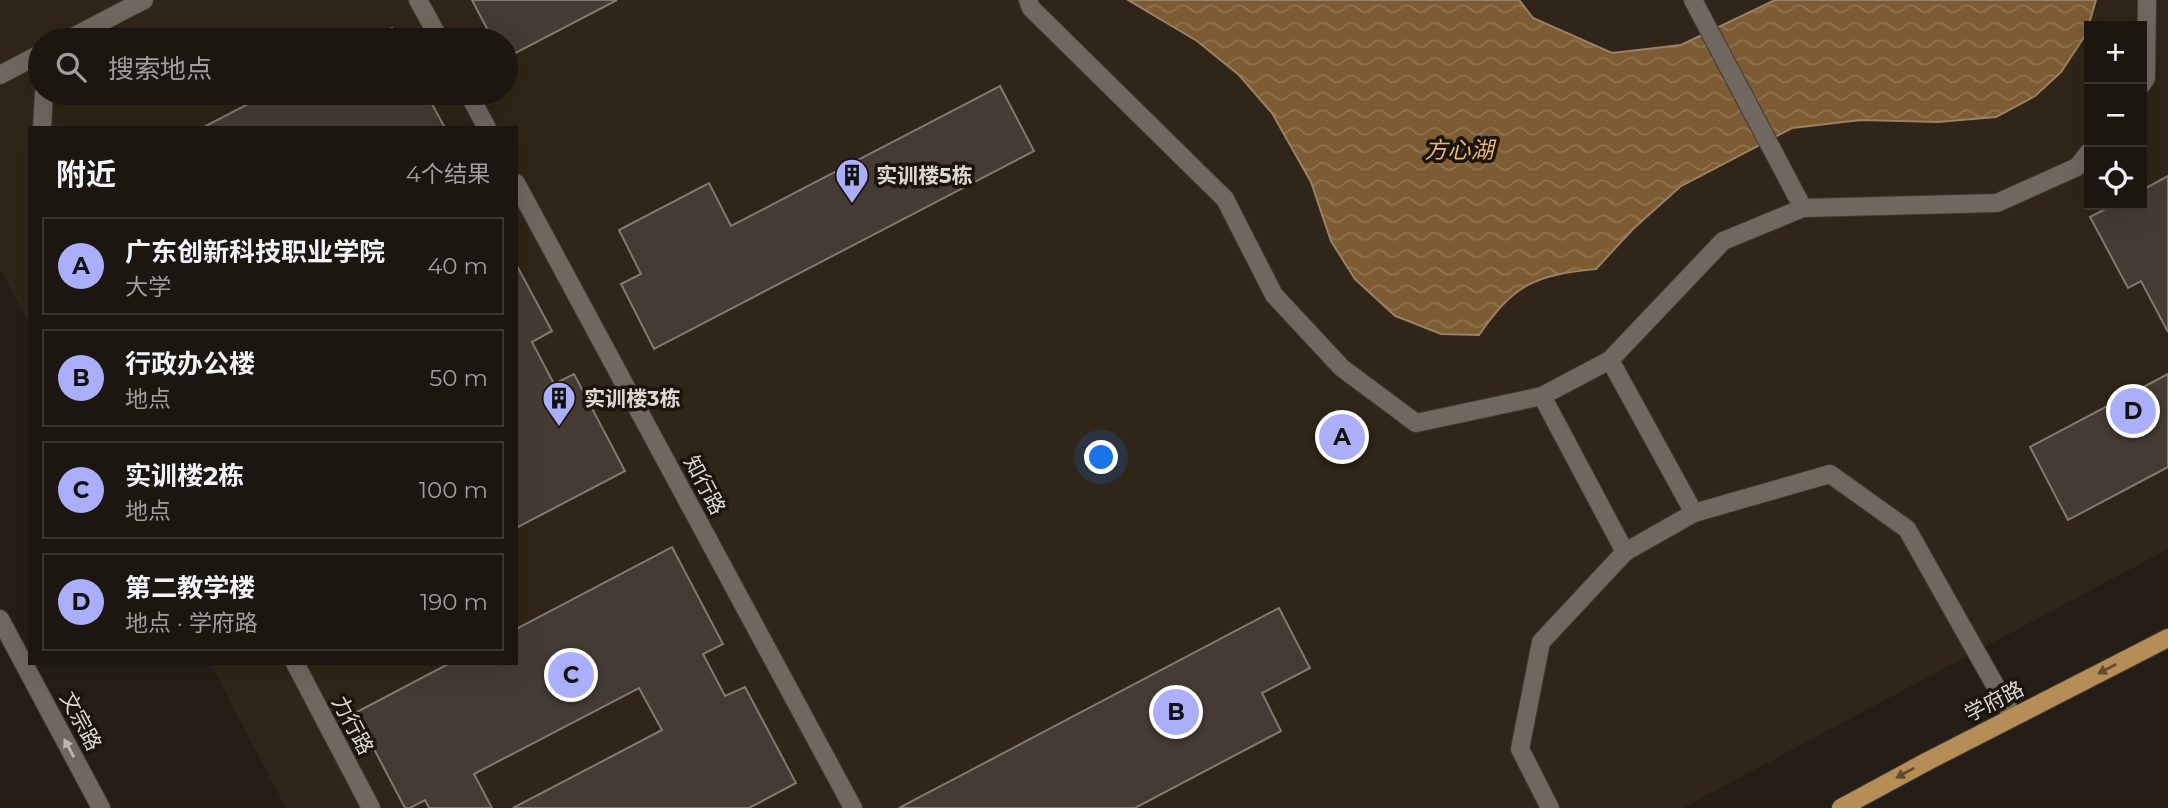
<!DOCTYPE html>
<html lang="zh">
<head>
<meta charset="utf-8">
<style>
	body { margin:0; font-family:Montserrat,"Noto Sans SC",sans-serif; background:#29231f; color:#f1f3f6 }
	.controls { position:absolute; right:21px; top:21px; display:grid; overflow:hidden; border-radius:0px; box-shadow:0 7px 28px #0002 }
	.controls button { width:63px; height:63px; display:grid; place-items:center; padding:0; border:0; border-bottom:2px solid #3a3531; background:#1c1611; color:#f1f3f6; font:35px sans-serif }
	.you { position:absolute; left:1102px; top:458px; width:24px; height:24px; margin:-18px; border:5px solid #fff; border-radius:50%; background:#1a73e8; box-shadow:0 0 0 10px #1a73e833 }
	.badge { display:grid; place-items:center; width:46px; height:46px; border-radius:50%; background:#abaffb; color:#111; font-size:23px; font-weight:700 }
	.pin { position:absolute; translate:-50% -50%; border:4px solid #fff; box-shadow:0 2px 7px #0006 }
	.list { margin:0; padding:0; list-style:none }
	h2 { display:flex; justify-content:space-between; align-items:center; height:91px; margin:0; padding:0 28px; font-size:30px }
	h2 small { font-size:23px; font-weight:400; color:#a09f9f }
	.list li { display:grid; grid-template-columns:46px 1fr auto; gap:21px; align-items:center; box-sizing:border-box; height:98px; margin:0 14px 14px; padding:0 14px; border:2px solid #3a3531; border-radius:0px }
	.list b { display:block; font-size:26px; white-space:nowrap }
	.list p { margin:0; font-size:23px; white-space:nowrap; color:#a09f9f }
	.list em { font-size:23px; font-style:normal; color:#a09f9f }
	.icon { flex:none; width:38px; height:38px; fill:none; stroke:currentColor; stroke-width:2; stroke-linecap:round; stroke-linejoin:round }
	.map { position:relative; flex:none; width:2168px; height:808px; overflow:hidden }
	.search { position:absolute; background:#1c1611; box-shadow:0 7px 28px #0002; left:28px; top:28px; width:490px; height:77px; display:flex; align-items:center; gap:18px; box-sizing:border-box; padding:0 24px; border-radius:38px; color:#a09f9f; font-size:26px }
	.panel { position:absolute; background:#1c1611; box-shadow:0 7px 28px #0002; left:28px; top:126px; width:490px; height:539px; border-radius:0px }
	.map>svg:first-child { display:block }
	.built { fill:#2f2518; fill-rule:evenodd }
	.water { fill:url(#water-waves); stroke:#9a8163; stroke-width:2 }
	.building { fill:#443c34; stroke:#827970; stroke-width:2 }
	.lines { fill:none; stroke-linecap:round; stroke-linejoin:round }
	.minor-casing { stroke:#3f3a35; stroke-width:20 }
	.major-casing { stroke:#3f3a35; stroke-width:20 }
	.minor { stroke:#70685f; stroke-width:18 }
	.major { stroke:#b78d57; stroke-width:18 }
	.oneway { fill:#614b2f }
	.oneway2 { fill:#bcb6b0 }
	.labels { text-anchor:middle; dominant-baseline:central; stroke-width:7; stroke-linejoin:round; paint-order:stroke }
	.poi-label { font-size:21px; font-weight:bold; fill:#dcd8d2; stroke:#1b150e; text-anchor:start }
	.street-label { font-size:21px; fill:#dcd8d2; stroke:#1b150e }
	.water-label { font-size:23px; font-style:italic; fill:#ebb676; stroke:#1b150e }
</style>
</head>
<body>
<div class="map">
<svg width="2168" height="808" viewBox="0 0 2168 808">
	<defs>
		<pattern id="water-waves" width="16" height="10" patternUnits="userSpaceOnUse" patternTransform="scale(1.75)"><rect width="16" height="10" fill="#7d5c33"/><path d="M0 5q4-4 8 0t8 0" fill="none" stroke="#8f7350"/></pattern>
	</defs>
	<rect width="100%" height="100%" fill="#251e17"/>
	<path class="built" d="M 0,0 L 2168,0 L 2168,549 L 1683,808 L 286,808 L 210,663 L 516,663 L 516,128 L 30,128 L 30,325 L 0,269 ZM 2089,26 L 2142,26 L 2142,205 L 2089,205 ZM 40,40 L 506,40 L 506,93 L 40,93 Z"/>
	<path class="water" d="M 1128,0 L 1519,0 L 1533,18 L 1612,53 L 1681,45 L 1775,0 L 2096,0 L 2086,34 L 2061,72 L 2035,96 L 1996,117 L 1938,122 L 1861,120 L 1792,128 L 1681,186 L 1633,229 L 1596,269 C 1535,275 1514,284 1479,335 L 1441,334 L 1395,316 L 1355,279 L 1331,241 L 1311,182 L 1272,113 L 1239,75 L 1197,41 Z"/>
	<g class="building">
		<path d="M 472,0 L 617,0 L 506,58 L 506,40 L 493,40 Z"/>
		<path d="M 392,28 L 399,40 L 368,40 Z"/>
		<path d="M 1000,86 L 1034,151 L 654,349 L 621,284 L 641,274 L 619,230 L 709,183 L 731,226 Z"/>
		<path d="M 269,93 L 426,93 L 445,128 L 202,128 Z"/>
		<path d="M 2168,176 L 2168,332 L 2141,281 L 2128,288 L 2090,217 L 2113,205 L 2142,205 L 2142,190 Z"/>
		<path d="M 516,264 L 552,331 L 532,342 L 554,384 L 574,374 L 625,471 L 516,528 Z"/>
		<path d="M 2168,374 L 2168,467 L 2068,520 L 2030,447 Z"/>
		<path d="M 672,547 L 723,644 L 703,654 L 725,696 L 745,687 L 796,783 L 749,808 L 513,808 L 662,730 L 639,688 L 474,774 L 492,808 L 429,808 L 425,800 L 410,808 L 405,808 L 355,713 L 450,663 L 516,663 L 516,629 Z"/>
		<path d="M 1279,608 L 1310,668 L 1262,693 L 1281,731 L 1135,808 L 899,808 Z"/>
	</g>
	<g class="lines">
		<defs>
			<g id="minor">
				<path d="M 418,0 L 440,40"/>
				<path d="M 1028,0 L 1031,8 L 1225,199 L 1274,295 L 1342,368 L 1416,423 L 1542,396 L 1610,360 L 1723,241 L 1803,208 L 1997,203 L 2077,167 L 2089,152"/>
				<path d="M 1693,0 L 1803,208"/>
				<path d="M 67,40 L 144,0"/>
				<path d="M 0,75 L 40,54"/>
				<path d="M 2142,84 L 2146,78 L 2147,0"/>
				<path d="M 468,93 L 487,128"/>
				<path d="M 42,128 L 44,93"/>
				<path d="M 516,183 L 853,808"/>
				<path d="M 1610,360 L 1694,513"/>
				<path d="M 1542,396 L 1625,552"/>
				<path d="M 0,619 L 101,808"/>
				<path d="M 295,663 L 371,808"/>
				<path d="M 1550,808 L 1520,749 L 1541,642 L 1625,552 L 1694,513 L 1830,474 L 1907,529 L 2013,717"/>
			</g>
			<path id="major" d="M 1841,808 L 1926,762 L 2168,638"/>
		</defs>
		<use href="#minor" class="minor-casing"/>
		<use href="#major" class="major-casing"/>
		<use href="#minor" class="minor"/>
		<use href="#major" class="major"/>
	</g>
	<defs><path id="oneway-solid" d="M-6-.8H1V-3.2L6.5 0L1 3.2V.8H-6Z" transform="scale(1.75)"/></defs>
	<g class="oneway">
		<use href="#oneway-solid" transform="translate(2107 669) rotate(153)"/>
		<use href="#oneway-solid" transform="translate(1905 773) rotate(151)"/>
	</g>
	<use class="oneway2" href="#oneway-solid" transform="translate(69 748) rotate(-118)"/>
	<defs>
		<symbol id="building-pin" viewBox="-11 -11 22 30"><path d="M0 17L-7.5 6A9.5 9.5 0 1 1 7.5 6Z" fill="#abaffb" stroke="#1b150e"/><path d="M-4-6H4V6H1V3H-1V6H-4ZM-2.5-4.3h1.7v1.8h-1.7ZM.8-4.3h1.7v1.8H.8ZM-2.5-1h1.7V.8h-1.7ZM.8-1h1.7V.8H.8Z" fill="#111"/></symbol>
	</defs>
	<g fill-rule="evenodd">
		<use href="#building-pin" x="833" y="156" width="38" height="52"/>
		<use href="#building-pin" x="540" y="379" width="38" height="52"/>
	</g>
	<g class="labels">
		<g class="poi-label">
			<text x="876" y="175">实训楼5栋</text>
			<text x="584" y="398">实训楼3栋</text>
		</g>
		<g class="street-label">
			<text transform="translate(705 485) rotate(62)">知行路</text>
			<text transform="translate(1994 701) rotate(-27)">学府路</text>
			<text transform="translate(81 721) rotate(62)">文宗路</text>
			<text transform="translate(353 725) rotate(62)">力行路</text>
		</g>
		<g class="water-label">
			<text x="1459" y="150">方心湖</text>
		</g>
	</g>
</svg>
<div class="controls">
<button>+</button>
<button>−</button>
<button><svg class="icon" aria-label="locate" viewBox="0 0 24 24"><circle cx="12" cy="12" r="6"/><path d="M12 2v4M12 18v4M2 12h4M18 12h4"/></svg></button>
</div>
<div class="you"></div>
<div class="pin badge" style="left:1342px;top:437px">A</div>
<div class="pin badge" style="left:1176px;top:712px">B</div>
<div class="pin badge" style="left:571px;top:675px">C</div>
<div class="pin badge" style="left:2133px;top:411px">D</div>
<div class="search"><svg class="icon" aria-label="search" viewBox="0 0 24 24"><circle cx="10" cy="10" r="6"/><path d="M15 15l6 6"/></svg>搜索地点</div>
<section class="panel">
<h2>附近<small>4个结果</small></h2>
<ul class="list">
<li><span class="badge">A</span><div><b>广东创新科技职业学院</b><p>大学</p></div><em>40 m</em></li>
<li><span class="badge">B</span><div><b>行政办公楼</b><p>地点</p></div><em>50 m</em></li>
<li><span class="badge">C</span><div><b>实训楼2栋</b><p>地点</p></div><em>100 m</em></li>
<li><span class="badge">D</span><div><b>第二教学楼</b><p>地点 · 学府路</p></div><em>190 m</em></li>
</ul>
</section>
</div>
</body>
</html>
